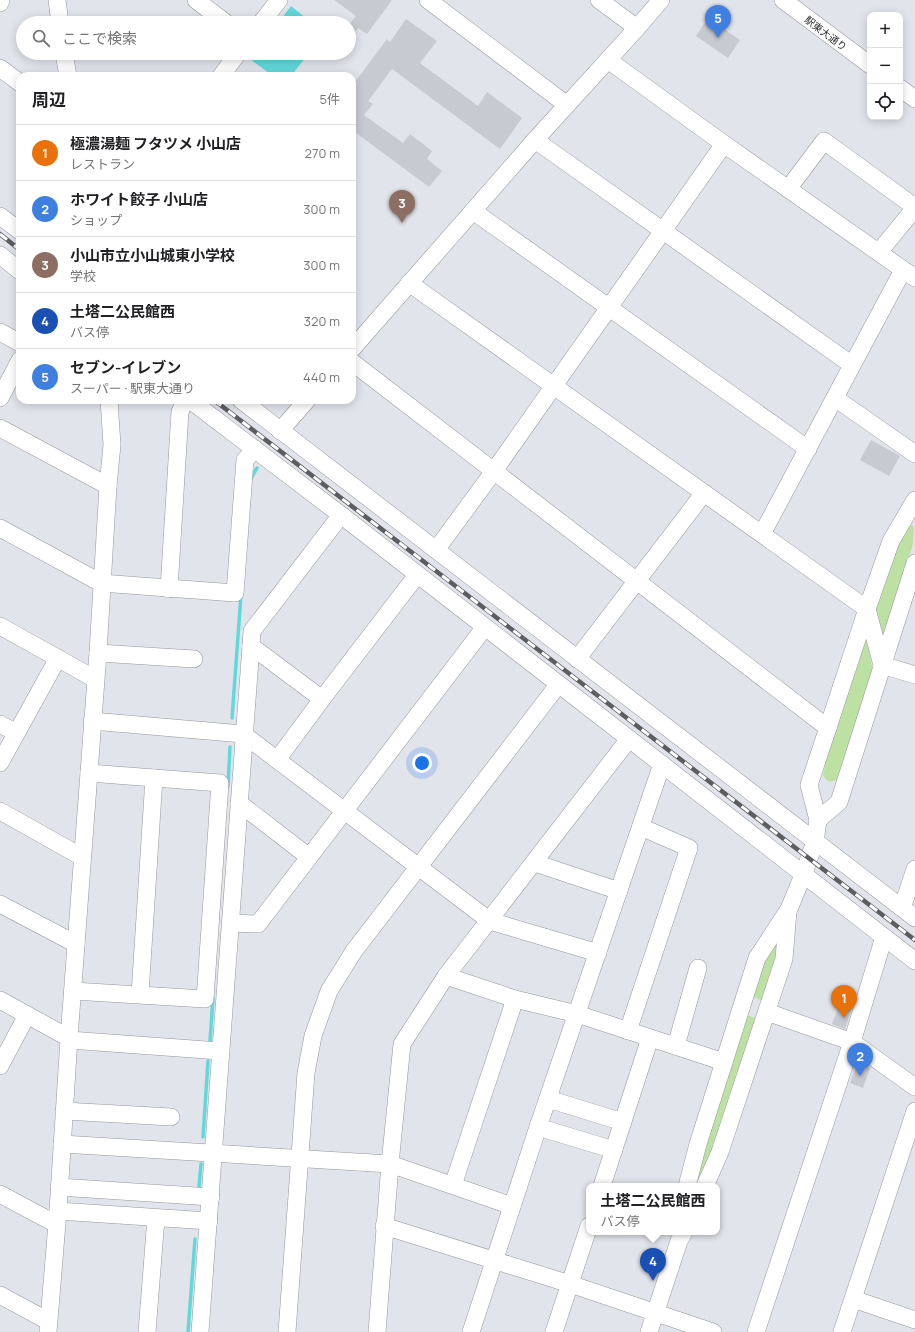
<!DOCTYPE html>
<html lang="ja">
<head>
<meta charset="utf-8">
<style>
	body { margin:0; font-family:Manrope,"Noto Sans JP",sans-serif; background:#f6f6f6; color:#202124 }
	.controls { position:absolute; right:12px; top:12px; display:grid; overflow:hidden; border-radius:8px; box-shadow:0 2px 10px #0003 }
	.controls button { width:36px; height:36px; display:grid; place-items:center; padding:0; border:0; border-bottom:1px solid #e0e0e0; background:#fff; color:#202124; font:20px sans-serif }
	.you { position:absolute; left:422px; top:763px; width:14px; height:14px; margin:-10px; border:3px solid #fff; border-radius:50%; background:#1a73e8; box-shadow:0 0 0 6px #1a73e833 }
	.badge { display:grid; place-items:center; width:26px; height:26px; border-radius:50%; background:#1a72dc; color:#fff; font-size:13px; font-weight:700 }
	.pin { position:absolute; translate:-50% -33px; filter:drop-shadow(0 1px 2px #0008) }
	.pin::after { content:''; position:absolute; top:21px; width:14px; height:12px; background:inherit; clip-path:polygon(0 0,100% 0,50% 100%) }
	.popup { position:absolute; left:586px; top:1183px; width:134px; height:52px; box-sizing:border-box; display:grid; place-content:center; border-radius:8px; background:#fff; filter:drop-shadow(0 1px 3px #0005); font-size:13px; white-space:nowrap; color:#757577 }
	.popup b { font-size:15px; color:#202124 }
	.popup::after { content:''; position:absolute; left:50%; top:100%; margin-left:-8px; border:8px solid transparent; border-top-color:#fff }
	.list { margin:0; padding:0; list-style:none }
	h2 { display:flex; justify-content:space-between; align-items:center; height:52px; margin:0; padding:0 16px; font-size:17px }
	h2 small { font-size:13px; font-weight:400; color:#757577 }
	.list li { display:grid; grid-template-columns:26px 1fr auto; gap:12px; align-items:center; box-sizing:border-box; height:56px; padding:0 16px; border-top:1px solid #e0e0e0 }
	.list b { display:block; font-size:15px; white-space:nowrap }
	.list p { margin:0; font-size:13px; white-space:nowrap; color:#757577 }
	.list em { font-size:13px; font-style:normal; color:#757577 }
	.icon { flex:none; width:22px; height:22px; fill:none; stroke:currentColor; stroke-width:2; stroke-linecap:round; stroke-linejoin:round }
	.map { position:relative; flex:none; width:915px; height:1332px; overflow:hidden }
	.search { position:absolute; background:#fff; box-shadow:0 2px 10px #0003; left:16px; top:16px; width:340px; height:44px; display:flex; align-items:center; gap:10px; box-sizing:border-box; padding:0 14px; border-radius:22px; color:#757577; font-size:15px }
	.panel { position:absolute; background:#fff; box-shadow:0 2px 10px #0003; left:16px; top:72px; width:340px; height:332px; border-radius:12px }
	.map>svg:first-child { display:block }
	.green { fill:#bce1a3 }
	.water { fill:#61d9dc }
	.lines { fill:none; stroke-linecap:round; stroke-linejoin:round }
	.stream { stroke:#61d9dc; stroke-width:3.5 }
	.building { fill:#c8cad1 }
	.minor-casing { stroke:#95979d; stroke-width:18 }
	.minor { stroke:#fff; stroke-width:17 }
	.rail-casing { stroke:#5c5d61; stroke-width:4.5 }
	.rail { stroke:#fff; stroke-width:3; stroke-dasharray:9; stroke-linecap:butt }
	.labels { text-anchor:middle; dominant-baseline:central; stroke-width:3; stroke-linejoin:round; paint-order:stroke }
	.street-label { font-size:10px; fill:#28292c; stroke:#fff }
</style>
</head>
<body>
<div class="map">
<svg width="915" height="1332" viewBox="0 0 915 1332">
	<rect width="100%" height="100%" fill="#e2e4ec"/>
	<g class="green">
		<path d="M 912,525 L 914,528 L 913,544 L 881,648 L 874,611 L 899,539 L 910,526 Z"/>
		<path d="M 864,639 L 867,639 L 868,642 L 873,673 L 840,778 C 832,782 827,784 823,775 L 831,740 Z"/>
		<path d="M 772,943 L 777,944 L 780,948 L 766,1002 L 748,995 Z"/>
		<path d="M 747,1015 L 755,1018 L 757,1021 L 702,1186 L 691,1186 Z"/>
	</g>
	<g class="water">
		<path d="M 291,6 L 312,23 L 278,23 Z"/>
		<path d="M 255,53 L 309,53 L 291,76 L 273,76 L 250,59 Z"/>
	</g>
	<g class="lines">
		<g class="stream">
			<path d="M 250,480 L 257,468"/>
			<path d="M 232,718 L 241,595"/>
			<path d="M 228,786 L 230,747"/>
			<path d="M 210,1041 L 213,997"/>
			<path d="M 203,1137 L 208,1061"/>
			<path d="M 199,1187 L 201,1164"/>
			<path d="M 188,1332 L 195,1239"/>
		</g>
	</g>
	<g class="building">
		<path d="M 334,0 L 392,0 L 367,34 L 358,28 L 349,40 L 349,25 L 356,16 Z"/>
		<path d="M 708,18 L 740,40 L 728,58 L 696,36 Z"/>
		<path d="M 406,19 L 437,41 L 420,63 L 478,106 L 487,92 L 522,118 L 500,149 L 392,69 L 368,101 L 373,104 L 364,115 L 403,143 L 410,134 L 432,151 L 427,159 L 442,171 L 429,187 L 352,130 L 352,86 L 387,39 L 390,42 Z"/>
		<path d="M 871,440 L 900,456 L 889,476 L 860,460 Z"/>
		<path d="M 840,1003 L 852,1008 L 845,1029 L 832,1024 Z"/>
		<path d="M 857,1064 L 870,1068 L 863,1088 L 850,1083 Z"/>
	</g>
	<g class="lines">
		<defs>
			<g id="minor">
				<path d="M 57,0 L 60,23"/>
				<path d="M 196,0 L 226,23"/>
				<path d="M 428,0 L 567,105"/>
				<path d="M 599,0 L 637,28"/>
				<path d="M 783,0 L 870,65"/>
				<path d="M 0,3 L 1,0"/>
				<path d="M 261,23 L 279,0"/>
				<path d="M 64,53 L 68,76"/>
				<path d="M 608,60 L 724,144 L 915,278"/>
				<path d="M 0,68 L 20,83"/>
				<path d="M 221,76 L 238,53"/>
				<path d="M 900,88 L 915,99"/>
				<path d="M 535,140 L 852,365"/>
				<path d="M 788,189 L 824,141 L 915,207"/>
				<path d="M 473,211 L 808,449"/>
				<path d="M 0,216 L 20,231"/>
				<path d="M 879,252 L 915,208"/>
				<path d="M 0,255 L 20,271"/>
				<path d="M 409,283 L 867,609 L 882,665 L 915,675"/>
				<path d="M 0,332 L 20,343"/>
				<path d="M 352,349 L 535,140 L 637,28 L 661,0"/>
				<path d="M 352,362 L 828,728"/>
				<path d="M 0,398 L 20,360"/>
				<path d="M 835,398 L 915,454"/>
				<path d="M 190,400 L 341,515 L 915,961"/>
				<path d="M 241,400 L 915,918"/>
				<path d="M 0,428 L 108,486"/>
				<path d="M 280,431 L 307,400"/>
				<path d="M 0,528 L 101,583 L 235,593 L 245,460 L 255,449"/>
				<path d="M 762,534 L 903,270"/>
				<path d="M 436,550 L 494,471 L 724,144"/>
				<path d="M 169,589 L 180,412 L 185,400"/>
				<path d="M 0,626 L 95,679"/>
				<path d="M 98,653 L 194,659"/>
				<path d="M 577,659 L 704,493"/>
				<path d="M 322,699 L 251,646 L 252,631 L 341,515"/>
				<path d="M 92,721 L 243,734 L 490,921 L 598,953"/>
				<path d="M 0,724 L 16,733"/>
				<path d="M 277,760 L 322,699 L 417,575"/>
				<path d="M 0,763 L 58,658"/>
				<path d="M 239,803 L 309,857"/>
				<path d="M 0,811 L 82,857"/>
				<path d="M 818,820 L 839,802 L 915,563"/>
				<path d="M 535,863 L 619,891"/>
				<path d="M 0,904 L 76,944"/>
				<path d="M 902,908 L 915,869"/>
				<path d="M 231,923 L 258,924 L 485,627"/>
				<path d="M 446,976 L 515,999 L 577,1014 L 724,1062"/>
				<path d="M 73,991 L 205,999 L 220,783 L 89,773"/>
				<path d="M 140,994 L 154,778"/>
				<path d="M 0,1000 L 69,1038"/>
				<path d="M 767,1012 L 852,1042 L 915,1087"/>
				<path d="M 628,1031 L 689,848 L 641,827"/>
				<path d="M 69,1040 L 220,1051"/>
				<path d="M 676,1046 L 698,968"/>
				<path d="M 0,1066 L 27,1015"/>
				<path d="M 548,1099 L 623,1122"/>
				<path d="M 64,1111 L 171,1117"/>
				<path d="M 538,1127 L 614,1150"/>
				<path d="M 62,1144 L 390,1164 L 377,1332"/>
				<path d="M 453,1185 L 515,999"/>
				<path d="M 602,1186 L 650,1038"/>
				<path d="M 687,1186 L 698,1144 L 757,958 L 789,909 L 803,875 L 815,842 L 818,820 L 809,785 L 867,609 L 891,541 L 915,500"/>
				<path d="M 705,1186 L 720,1152 L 784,959 L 788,911"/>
				<path d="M 59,1187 L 211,1197"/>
				<path d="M 0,1194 L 56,1224"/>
				<path d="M 512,1206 L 390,1164 L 402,1044 L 446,976 L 629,739"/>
				<path d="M 58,1211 L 209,1221"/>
				<path d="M 384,1226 L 570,1284 L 713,1332"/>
				<path d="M 0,1295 L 48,1321"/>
				<path d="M 853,1299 L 915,1320"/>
				<path d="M 48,1332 L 58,1211 L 69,1038 L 98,653 L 108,486 L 112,445 L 109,400"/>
				<path d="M 147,1332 L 156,1218"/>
				<path d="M 200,1332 L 251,646"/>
				<path d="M 287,1332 L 306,1073 L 313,1036 L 329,991 L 354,951 L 558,685"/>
				<path d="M 471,1332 L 538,1127 L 662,764"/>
				<path d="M 554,1332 L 589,1226"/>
				<path d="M 649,1332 L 679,1241 L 684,1232"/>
				<path d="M 756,1332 L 852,1042 L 884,937"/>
				<path d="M 842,1332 L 915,1111"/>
			</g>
		</defs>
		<use href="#minor" class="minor-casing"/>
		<use href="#minor" class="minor"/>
		<defs>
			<g id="rail">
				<path d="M 0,234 L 20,250"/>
				<path d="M 214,400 L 915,940"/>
			</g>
		</defs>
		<use href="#rail" class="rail-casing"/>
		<use href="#rail" class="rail"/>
	</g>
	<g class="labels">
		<g class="street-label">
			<text transform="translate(826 33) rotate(37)">駅東大通り</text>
		</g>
	</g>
</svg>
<div class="controls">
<button>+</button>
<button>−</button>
<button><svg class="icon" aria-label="locate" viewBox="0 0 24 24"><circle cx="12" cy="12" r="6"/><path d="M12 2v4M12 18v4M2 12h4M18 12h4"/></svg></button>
</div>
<div class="you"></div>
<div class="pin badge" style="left:844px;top:1018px;background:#e8710a">1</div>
<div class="pin badge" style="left:860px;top:1076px;background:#3f7fe0">2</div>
<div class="pin badge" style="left:402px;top:223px;background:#8d6e63">3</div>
<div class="pin badge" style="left:653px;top:1281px;background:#1a4fb4">4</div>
<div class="popup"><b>土塔二公民館西</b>バス停</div>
<div class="pin badge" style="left:718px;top:38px;background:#3f7fe0">5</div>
<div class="search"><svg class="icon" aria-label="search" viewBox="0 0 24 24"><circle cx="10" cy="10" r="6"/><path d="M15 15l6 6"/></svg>ここで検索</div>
<section class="panel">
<h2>周辺<small>5件</small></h2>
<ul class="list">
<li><span class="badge" style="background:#e8710a">1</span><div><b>極濃湯麺 フタツメ 小山店</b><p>レストラン</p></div><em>270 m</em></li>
<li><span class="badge" style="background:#3f7fe0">2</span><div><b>ホワイト餃子 小山店</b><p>ショップ</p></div><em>300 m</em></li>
<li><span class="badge" style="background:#8d6e63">3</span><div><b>小山市立小山城東小学校</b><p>学校</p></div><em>300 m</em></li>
<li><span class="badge" style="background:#1a4fb4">4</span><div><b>土塔二公民館西</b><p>バス停</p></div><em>320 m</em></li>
<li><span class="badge" style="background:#3f7fe0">5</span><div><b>セブン-イレブン</b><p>スーパー · 駅東大通り</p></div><em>440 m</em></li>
</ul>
</section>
</div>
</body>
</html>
